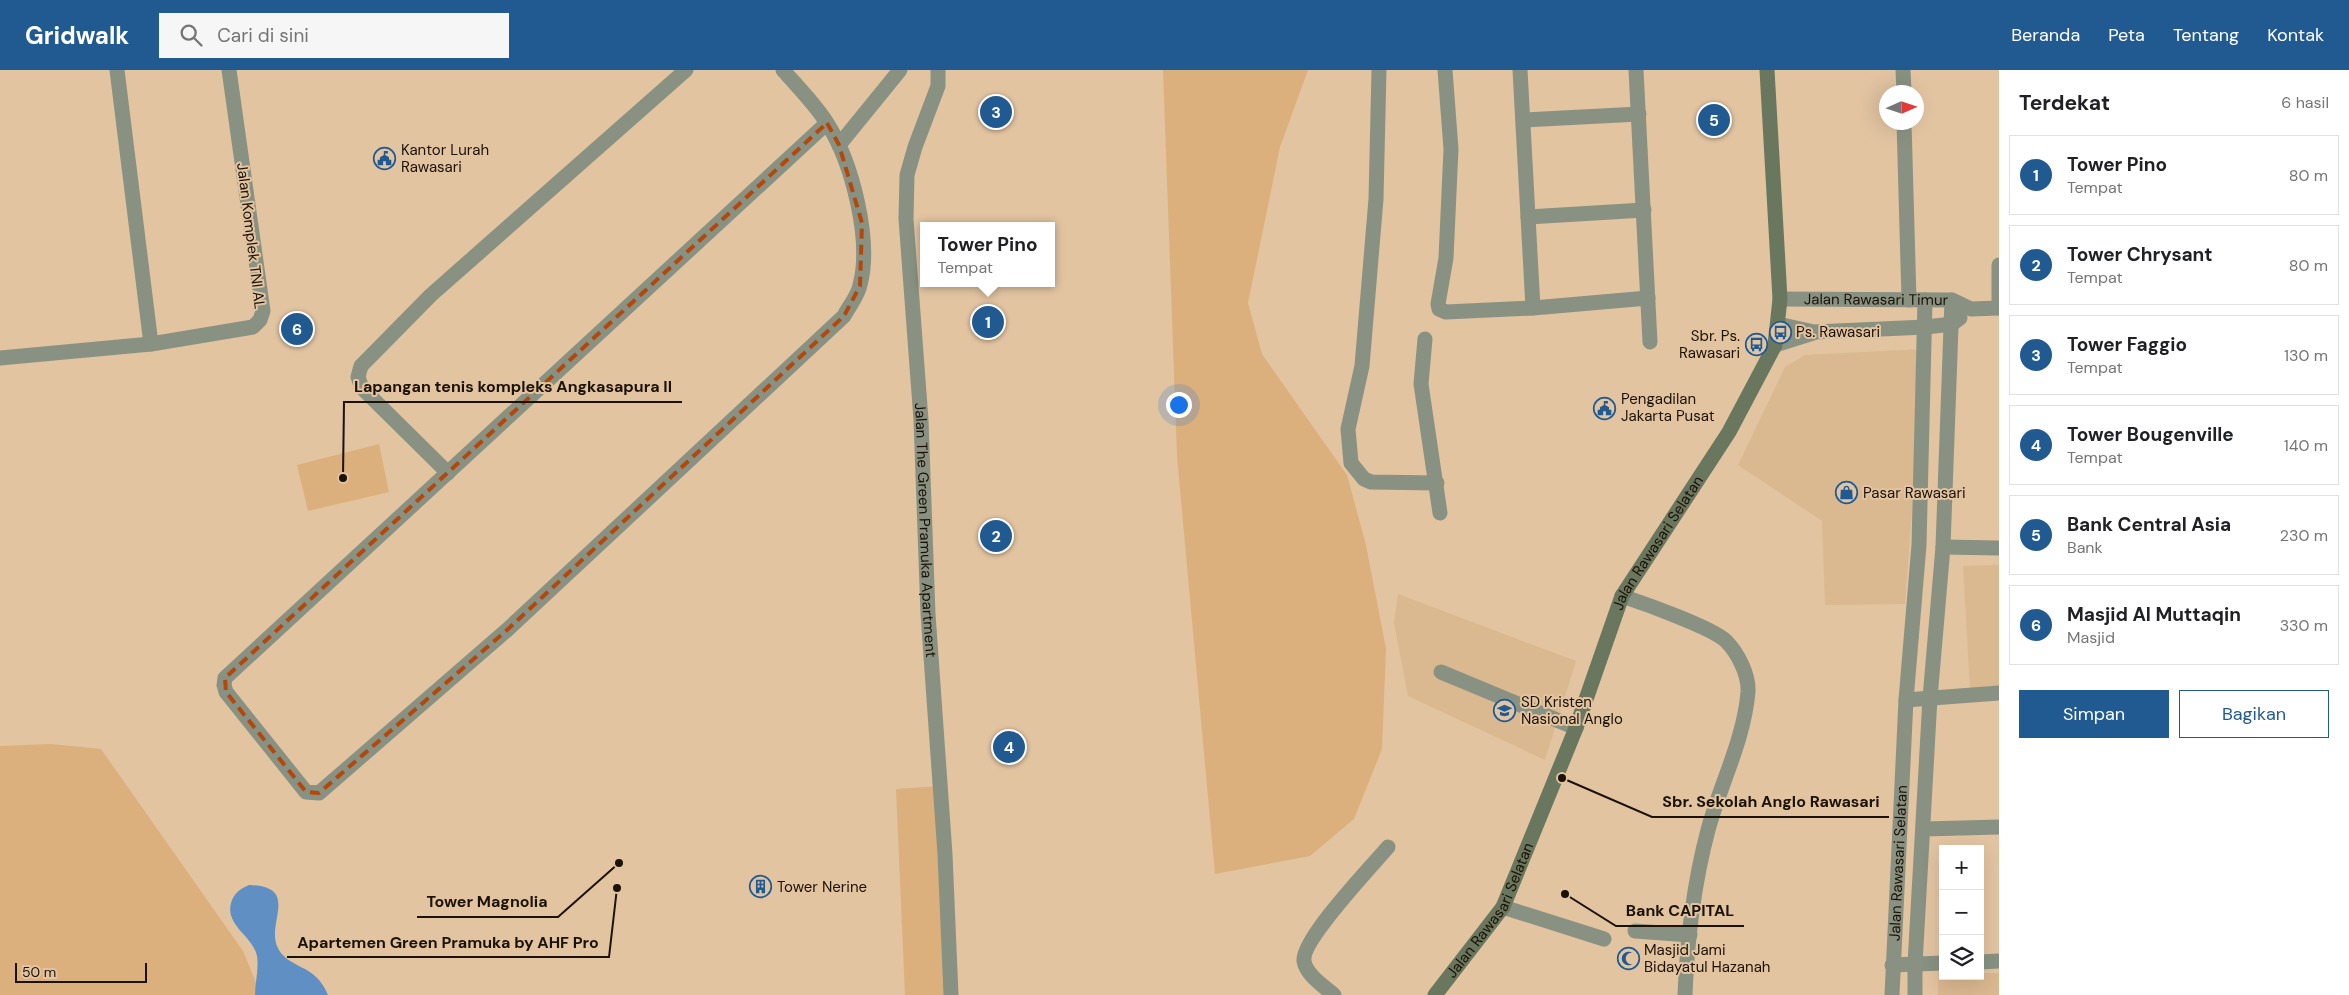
<!DOCTYPE html>
<html lang="id">
<head>
<meta charset="utf-8">
<style>
	body { margin:0; font-family:"DM Sans",sans-serif; background:#f6f6f6; color:#202124 }
	.controls { position:absolute; right:15px; bottom:15px; display:grid; overflow:hidden; border-radius:0px; box-shadow:0 5px 20px #0002 }
	.controls button { width:45px; height:45px; display:grid; place-items:center; padding:0; border:0; border-bottom:1px solid #e0e0e0; background:#fff; color:#202124; font:25px sans-serif }
	.compass { position:absolute; left:1879px; top:15px; width:45px; height:45px; border-radius:50%; background:#fff; box-shadow:0 5px 20px #0002; rotate:87deg }
	.scale { position:absolute; left:15px; bottom:12px; width:132px; box-sizing:border-box; padding-left:5px; border:2px solid #1b1105; border-top:0; font-size:14px; line-height:18px; white-space:nowrap; color:#1b1105; -webkit-text-stroke:4px #e2c4a1; paint-order:stroke }
	.you { position:absolute; left:1178px; top:334px; width:18px; height:18px; margin:-12px; border:4px solid #fff; border-radius:50%; background:#1a73e8; box-shadow:0 0 0 8px #1a73e833 }
	.badge { display:grid; place-items:center; width:32px; height:32px; border-radius:50%; background:#215a91; color:#fff; font-size:16px; font-weight:700 }
	.pin { position:absolute; translate:-50% -50%; border:2px solid #fff; box-shadow:0 1px 5px #0006 }
	.popup { position:absolute; left:920px; top:152px; width:135px; height:65px; box-sizing:border-box; display:grid; place-content:center; border-radius:0px; background:#fff; filter:drop-shadow(0 1px 4px #0005); font-size:16px; white-space:nowrap; color:#757577 }
	.popup b { font-size:19px; color:#202124 }
	.popup::after { content:''; position:absolute; left:50%; top:100%; margin-left:-10px; border:10px solid transparent; border-top-color:#fff }
	.list { margin:0; padding:0; list-style:none }
	h2 { display:flex; justify-content:space-between; align-items:center; height:65px; margin:0; padding:0 20px; font-size:21px }
	h2 small { font-size:16px; font-weight:400; color:#757577 }
	.list li { display:grid; grid-template-columns:32px 1fr auto; gap:15px; align-items:center; box-sizing:border-box; height:80px; margin:0 10px 10px; padding:0 10px; border:1px solid #e0e0e0; border-radius:0px }
	.list b { display:block; font-size:19px; white-space:nowrap }
	.list p { margin:0; font-size:16px; white-space:nowrap; color:#757577 }
	.list em { font-size:16px; font-style:normal; color:#757577 }
	.actions { display:flex; gap:10px; padding:15px 20px }
	.actions a { flex:1; padding:11px 0; border:1px solid #215a91; border-radius:0px; text-align:center; font-size:18px; color:#215a91 }
	.actions .main { background:#215a91; color:#fff }
	.icon { flex:none; width:28px; height:28px; fill:none; stroke:currentColor; stroke-width:2; stroke-linecap:round; stroke-linejoin:round }
	.map { position:relative; flex:none; width:1999px; height:925px; overflow:hidden }
	header { display:flex; align-items:center; gap:30px; box-sizing:border-box; height:70px; padding:0 25px; background:#215a91; color:#fff }
	header strong { font-size:24px }
	nav { display:flex; gap:28px; margin-inline-start:auto; font-size:18px }
	.search { width:350px; height:45px; background:#f6f6f6; display:flex; align-items:center; gap:12px; box-sizing:border-box; padding:0 18px; border-radius:0px; color:#757577; font-size:19px }
	main { display:flex }
	aside { flex:1; background:#fff }
	.map>svg:first-child { display:block }
	.built { fill:#dab890 }
	.green { fill:#dcb07c }
	.water { fill:#6090c3 }
	.lines { fill:none; stroke-linecap:round; stroke-linejoin:round }
	.street { stroke:#899282; stroke-width:15 }
	.secondary { stroke:#6a775f; stroke-width:15 }
	.marked { fill:none; stroke:#b5470a; stroke-width:4; stroke-dasharray:10 6; stroke-linejoin:round }
	.labels { text-anchor:middle; dominant-baseline:central; stroke-width:4; stroke-linejoin:round; paint-order:stroke }
	.poi-label { font-size:15px; fill:#1b1105; stroke:#e2c4a1; text-anchor:start }
	.street-label { font-size:15px; fill:#1b1105; stroke:#e2c4a1 }
	.leader { fill:none; stroke:#1b1105; stroke-width:2 }
	.callout-dot { fill:#1b1105; stroke:#e2c4a1; stroke-width:2 }
	.callout-label { font-size:16px; text-anchor:middle; font-weight:bold; fill:#1b1105; stroke:#e2c4a1; stroke-width:4; stroke-linejoin:round; paint-order:stroke }
</style>
</head>
<body>
<header>
<strong>Gridwalk</strong>
<div class="search"><svg class="icon" aria-label="search" viewBox="0 0 24 24"><circle cx="10" cy="10" r="6"/><path d="M15 15l6 6"/></svg>Cari di sini</div>
<nav><a>Beranda</a><a>Peta</a><a>Tentang</a><a>Kontak</a></nav>
</header>
<main>
<div class="map">
<svg width="1999" height="925" viewBox="0 0 1999 925">
	<rect width="100%" height="100%" fill="#e2c4a1"/>
	<g class="built">
		<path d="M 1924,279 L 1905,534 L 1825,535 L 1822,451 L 1738,395 L 1785,297 L 1805,285 Z"/>
		<path d="M 1999,495 L 1999,616 L 1970,618 L 1963,496 Z"/>
		<path d="M 1398,524 L 1576,591 L 1545,690 L 1408,626 L 1394,553 Z"/>
		<path d="M 1938,902 L 1943,902 L 1943,906 L 1980,906 L 1980,903 L 1999,903 L 1999,925 L 1938,925 Z"/>
	</g>
	<g class="green">
		<path d="M 1163,0 L 1308,0 L 1280,77 L 1248,233 L 1262,284 L 1347,405 L 1366,475 L 1386,579 L 1382,679 L 1354,749 L 1310,786 L 1215,804 L 1177,386 Z"/>
		<path d="M 379,374 L 389,422 L 308,441 L 297,395 Z"/>
		<path d="M 51,674 L 101,679 L 243,881 L 261,925 L 0,925 L 0,676 Z"/>
		<path d="M 940,716 L 951,925 L 905,925 L 896,719 Z"/>
	</g>
	<path class="water" d="M 249,815 C 300,816 267,852 277,876 C 287,900 315,892 328,925 L 255,925 C 255,913 259,899 257,886 C 253,866 225,856 231,833 C 234,823 240,819 249,815 Z"/>
	<g class="lines">
		<g class="street">
			<path d="M 117,0 L 151,274"/>
			<path d="M 783,0 C 798,17 815,34 827,53 C 852,92 872,170 860,215 C 858,226 849,236 844,246 L 507,560 L 319,723 L 306,722 L 226,622 L 224,615 L 225,608 L 827,53"/>
			<path id="s1" d="M 938,0 L 938,16 L 915,77 L 907,105 L 906,149 L 921,350 L 928,544 L 945,784 L 951,925"/>
			<path d="M 1379,0 L 1376,129 L 1362,296 L 1348,359 L 1351,393 L 1364,409 L 1371,412 L 1437,413"/>
			<path d="M 1445,0 L 1451,79 L 1446,188 L 1438,234 L 1439,239 L 1446,242 L 1533,238 L 1648,228"/>
			<path d="M 1520,0 L 1533,238"/>
			<path d="M 1636,0 L 1650,272"/>
			<path d="M 1903,0 L 1904,22"/>
			<path d="M 1523,50 L 1639,44"/>
			<path d="M 1904,52 L 1909,230"/>
			<path d="M 839,75 L 900,0"/>
			<path d="M 1528,147 L 1644,140"/>
			<path id="s2" d="M 1780,229 L 1952,230 L 1971,239 L 1999,238"/>
			<path d="M 1999,238 L 1999,195"/>
			<path d="M 1778,254 L 1814,262 L 1926,257 L 1952,254 L 1960,248"/>
			<path d="M 1425,269 L 1421,314 L 1440,443"/>
			<path d="M 1775,275 L 1813,263"/>
			<path d="M 0,288 L 151,274 L 253,257 L 260,250 L 263,241 L 229,0"/>
			<path d="M 448,403 L 362,318 L 358,307 L 361,296 L 431,225 L 686,0"/>
			<path d="M 1943,477 L 1999,478"/>
			<path d="M 1622,526 C 1643,533 1713,558 1726,571 C 1738,583 1749,605 1748,622 C 1744,670 1720,715 1708,760 C 1694,813 1687,870 1685,925"/>
			<path d="M 1441,602 L 1576,658"/>
			<path d="M 1906,630 L 1999,623"/>
			<path d="M 1924,759 L 1999,757"/>
			<path d="M 1503,837 L 1604,869"/>
			<path d="M 1635,861 L 1690,865"/>
			<path d="M 1980,892 L 1999,891"/>
			<path d="M 1892,895 L 1943,893"/>
			<path d="M 1334,925 C 1325,917 1306,905 1304,891 C 1301,870 1372,796 1388,777"/>
			<path id="s3" d="M 1892,925 L 1906,630 L 1919,475 L 1925,230"/>
			<path d="M 1915,925 L 1915,894 L 1930,628 L 1943,477 L 1952,230"/>
		</g>
		<path class="secondary" id="s4" d="M 1435,925 L 1503,837 L 1576,658 L 1622,526 L 1729,362 L 1775,275 L 1780,229 L 1767,0"/>
	</g>
	<path class="marked" d="M 827,53 L 839,75 L 862,153 L 860,216 L 844,246 L 507,560 L 319,723 L 306,722 L 226,622 L 225,608 Z"/>
	<defs>
		<symbol id="civic-ring" viewBox="-11 -11 22 22"><circle r="9.5" fill="#e2c4a1" stroke="#215a91" stroke-width="1.5"/><path d="M-.6-6.5H3V-4.5H.6V-3L4-1V1h2V6H-6V1h2V-1L-.6-3ZM-1.2 2.5V6h2.4V2.5Z" fill="#215a91"/></symbol>
		<symbol id="bus-ring" viewBox="-11 -11 22 22"><circle r="9.5" fill="#e2c4a1" stroke="#215a91" stroke-width="1.5"/><path d="M-5-6H5V4H4V6H2V4H-2V6H-4V4H-5ZM-3.5-4V0h7V-4ZM-3.5 1.2v1.5H-2V1.2ZM2 1.2v1.5H3.5V1.2Z" fill="#215a91"/></symbol>
		<symbol id="shop-ring" viewBox="-11 -11 22 22"><circle r="9.5" fill="#e2c4a1" stroke="#215a91" stroke-width="1.5"/><path d="M-5-2.5h2.3a2.7 3.5 0 0 1 5.4 0H5L5.5 6h-11ZM-1.5-2.5h3a1.5 2.3 0 0 0-3 0Z" fill="#215a91"/></symbol>
		<symbol id="school-ring" viewBox="-11 -11 22 22"><circle r="9.5" fill="#e2c4a1" stroke="#215a91" stroke-width="1.5"/><path d="M0-5L7-2L0 1L-7-2ZM-4 1L0 2.5L4 1V4Q0 6-4 4Z" fill="#215a91"/></symbol>
		<symbol id="building-ring" viewBox="-11 -11 22 22"><circle r="9.5" fill="#e2c4a1" stroke="#215a91" stroke-width="1.5"/><path d="M-4-6H4V6H1V3H-1V6H-4ZM-2.5-4.3h1.7v1.8h-1.7ZM.8-4.3h1.7v1.8H.8ZM-2.5-1h1.7V.8h-1.7ZM.8-1h1.7V.8H.8Z" fill="#215a91"/></symbol>
		<symbol id="mosque-ring" viewBox="-11 -11 22 22"><circle r="9.5" fill="#e2c4a1" stroke="#215a91" stroke-width="1.5"/><path d="M3.5-4.9A6 6 0 1 0 3.5 4.9A5 5 0 1 1 3.5-4.9Z" fill="#215a91"/></symbol>
	</defs>
	<g fill-rule="evenodd">
		<use href="#civic-ring" x="372" y="76" width="25" height="25"/>
		<use href="#bus-ring" x="1768" y="250" width="25" height="25"/>
		<use href="#bus-ring" x="1744" y="262" width="25" height="25"/>
		<use href="#civic-ring" x="1592" y="326" width="25" height="25"/>
		<use href="#shop-ring" x="1834" y="410" width="25" height="25"/>
		<use href="#school-ring" x="1492" y="628" width="25" height="25"/>
		<use href="#building-ring" x="748" y="804" width="25" height="25"/>
		<use href="#mosque-ring" x="1616" y="876" width="25" height="25"/>
	</g>
	<g class="labels">
		<g class="poi-label">
			<text x="401" y="80">Kantor Lurah<tspan x="401" dy="17">Rawasari</tspan></text>
			<text x="1796" y="262">Ps. Rawasari</text>
			<text x="1740" y="266" text-anchor="end">Sbr. Ps.<tspan x="1740" dy="17">Rawasari</tspan></text>
			<text x="1621" y="329">Pengadilan<tspan x="1621" dy="17">Jakarta Pusat</tspan></text>
			<text x="1863" y="423">Pasar Rawasari</text>
			<text x="1521" y="632">SD Kristen<tspan x="1521" dy="17">Nasional Anglo</tspan></text>
			<text x="777" y="817">Tower Nerine</text>
			<text x="1644" y="880">Masjid Jami<tspan x="1644" dy="17">Bidayatul Hazanah</tspan></text>
		</g>
		<g class="street-label">
			<text transform="translate(251 166) rotate(83)">Jalan Komplek TNI AL</text>
			<text stroke="none"><textPath href="#s2" startOffset="96">Jalan Rawasari Timur</textPath></text>
			<text stroke="none"><textPath href="#s1" startOffset="466">Jalan The Green Pramuka Apartment</textPath></text>
			<text stroke="none"><textPath href="#s4" startOffset="508">Jalan Rawasari Selatan</textPath></text>
			<text stroke="none"><textPath href="#s3" startOffset="132">Jalan Rawasari Selatan</textPath></text>
			<text stroke="none"><textPath href="#s4" startOffset="102">Jalan Rawasari Selatan</textPath></text>
		</g>
	</g>
	<path class="leader" d="M343 408L344 332H682M1562 708L1652 747H1889M619 793L558 847H417M1565 824L1616 856H1744M617 818L609 887H287"/>
	<g class="callout-dot">
		<circle cx="343" cy="408" r="5"/>
		<circle cx="1562" cy="708" r="5"/>
		<circle cx="619" cy="793" r="5"/>
		<circle cx="1565" cy="824" r="5"/>
		<circle cx="617" cy="818" r="5"/>
	</g>
	<g class="callout-label">
		<text x="513" y="322">Lapangan tenis kompleks Angkasapura II</text>
		<text x="1771" y="737">Sbr. Sekolah Anglo Rawasari</text>
		<text x="487" y="837">Tower Magnolia</text>
		<text x="1680" y="846">Bank CAPITAL</text>
		<text x="448" y="878">Apartemen Green Pramuka by AHF Pro</text>
	</g>
</svg>
<div class="controls">
<button>+</button>
<button>−</button>
<button><svg class="icon" aria-label="layers" viewBox="0 0 24 24"><path d="M12 4l9 5-9 5-9-5zM3 14l9 5 9-5"/></svg></button>
</div>
<svg class="compass" viewBox="-18 -18 36 36"><path d="M0-13l5 13h-10z" fill="#e53935"/><path d="M0 13l5-13h-10z" fill="#757577"/></svg>
<div class="scale">50 m</div>
<div class="you"></div>
<div class="pin badge" style="left:988px;top:252px">1</div>
<div class="popup"><b>Tower Pino</b>Tempat</div>
<div class="pin badge" style="left:996px;top:466px">2</div>
<div class="pin badge" style="left:996px;top:42px">3</div>
<div class="pin badge" style="left:1009px;top:677px">4</div>
<div class="pin badge" style="left:1714px;top:50px">5</div>
<div class="pin badge" style="left:297px;top:259px">6</div>
</div>
<aside>
<h2>Terdekat<small>6 hasil</small></h2>
<ul class="list">
<li><span class="badge">1</span><div><b>Tower Pino</b><p>Tempat</p></div><em>80 m</em></li>
<li><span class="badge">2</span><div><b>Tower Chrysant</b><p>Tempat</p></div><em>80 m</em></li>
<li><span class="badge">3</span><div><b>Tower Faggio</b><p>Tempat</p></div><em>130 m</em></li>
<li><span class="badge">4</span><div><b>Tower Bougenville</b><p>Tempat</p></div><em>140 m</em></li>
<li><span class="badge">5</span><div><b>Bank Central Asia</b><p>Bank</p></div><em>230 m</em></li>
<li><span class="badge">6</span><div><b>Masjid Al Muttaqin</b><p>Masjid</p></div><em>330 m</em></li>
</ul>
<div class="actions"><a class="main">Simpan</a><a>Bagikan</a></div>
</aside>
</main>
</body>
</html>
